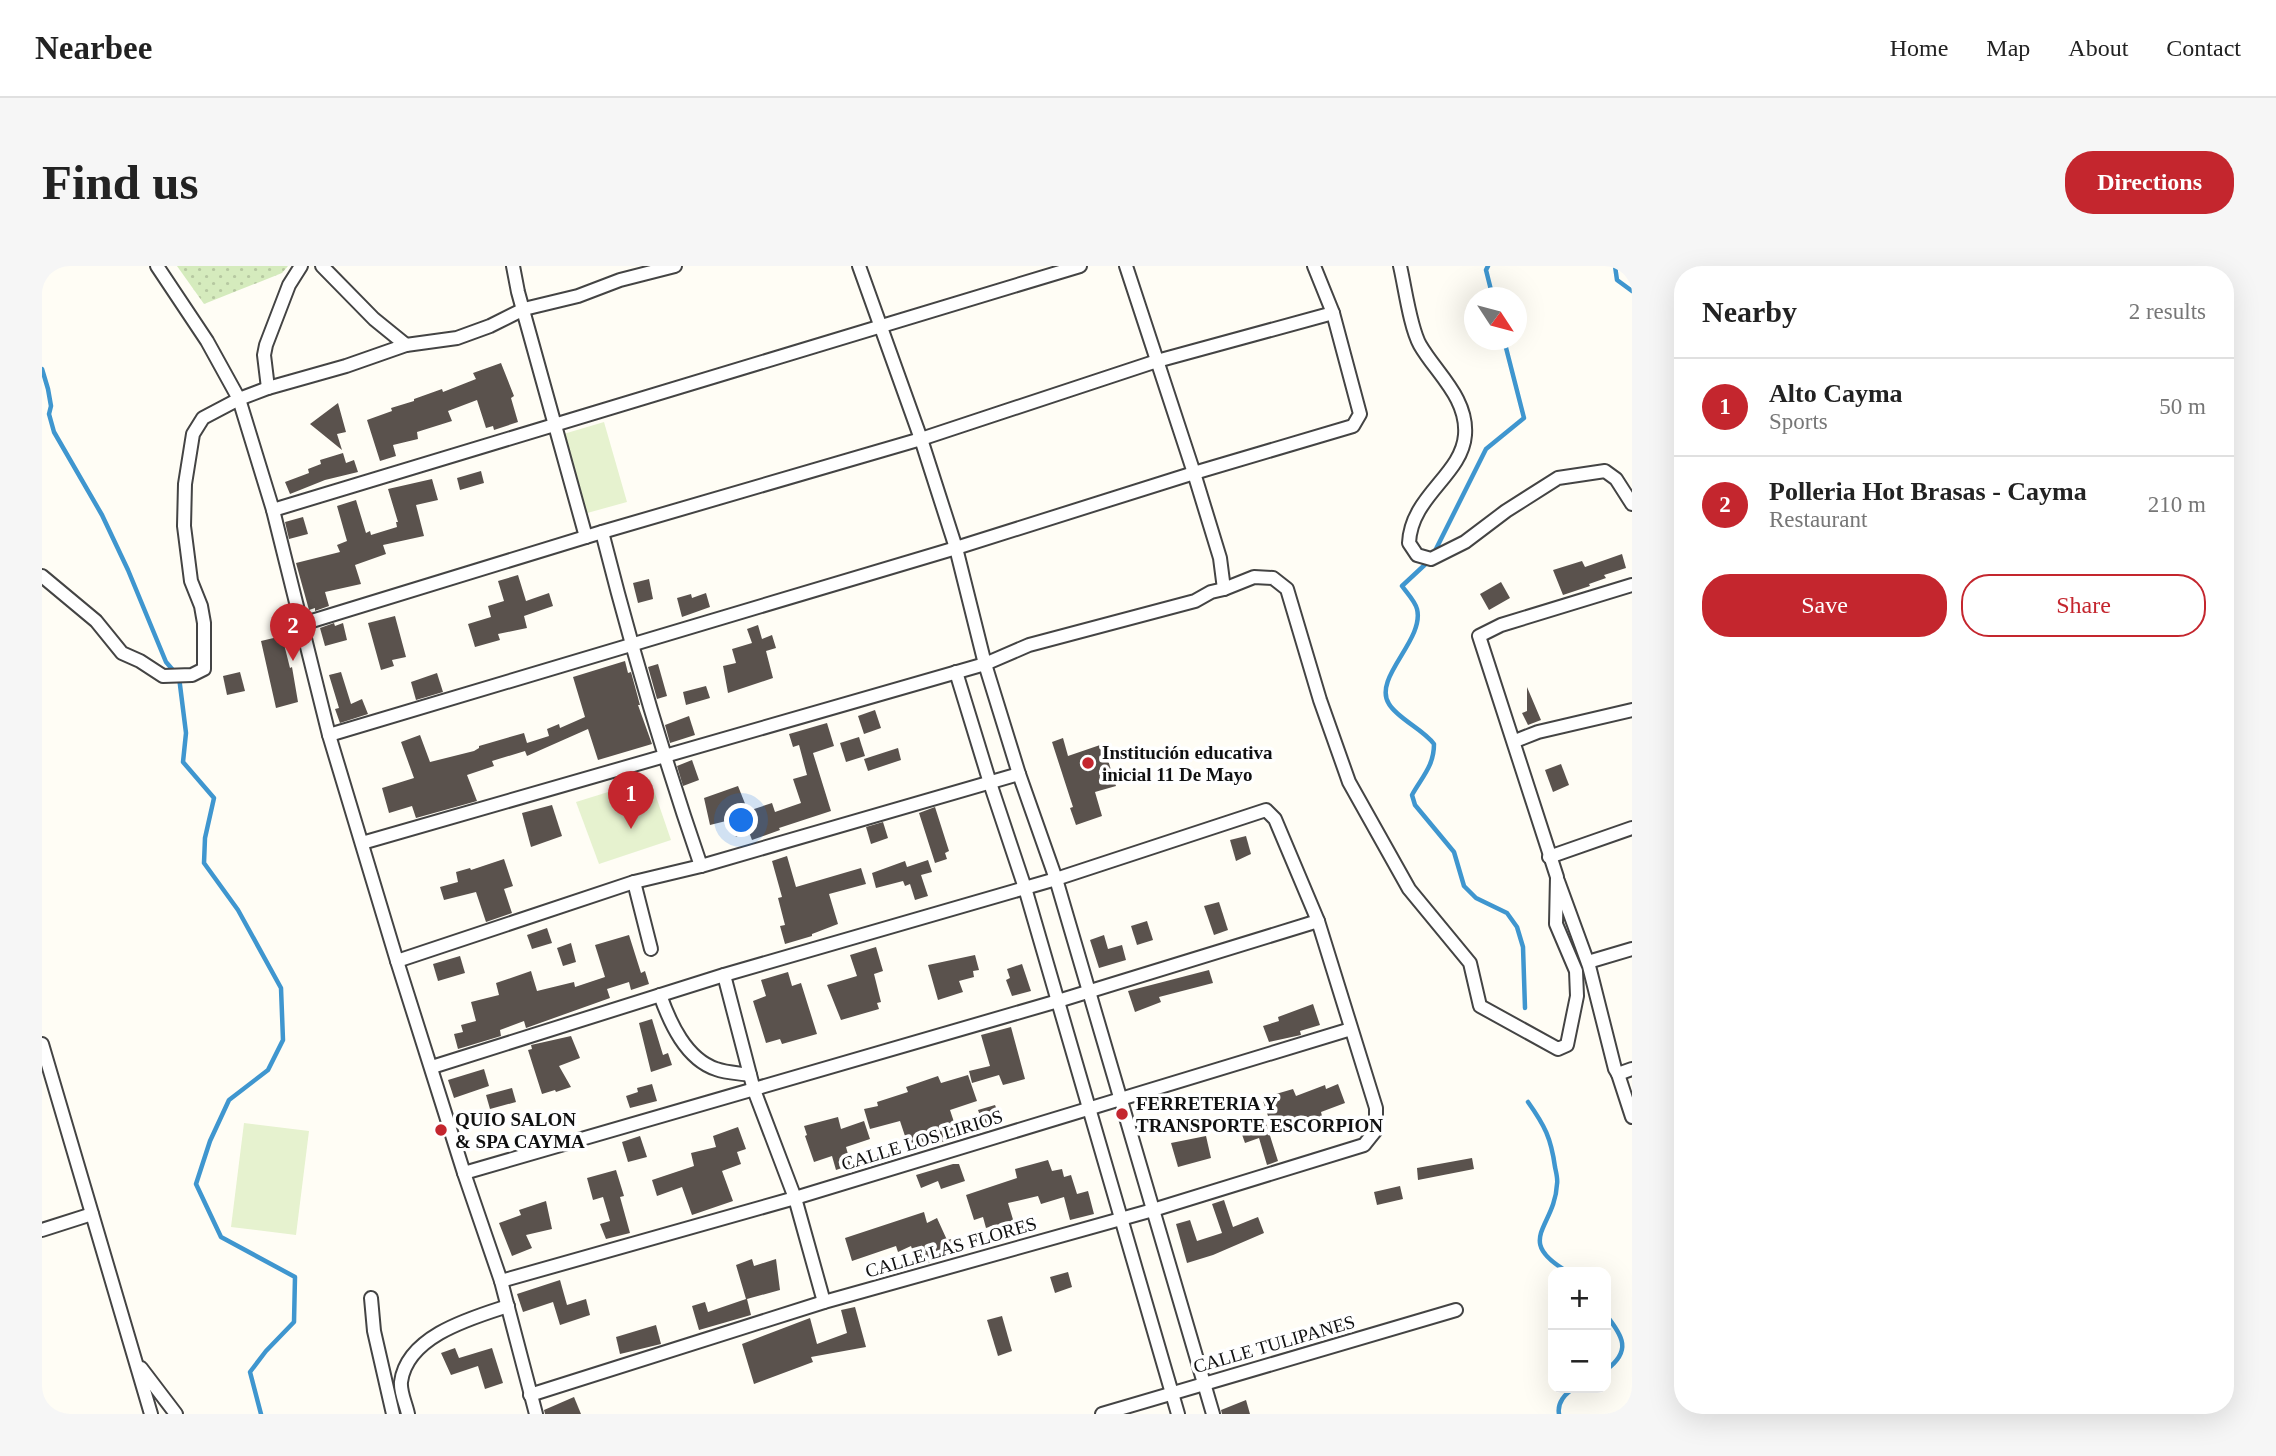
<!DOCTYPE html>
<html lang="en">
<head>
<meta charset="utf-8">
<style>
	body { margin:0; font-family:"Times New Roman",serif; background:#f6f6f6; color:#222 }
	.controls { position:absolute; right:21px; bottom:21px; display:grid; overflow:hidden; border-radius:14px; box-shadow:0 7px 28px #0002 }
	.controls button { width:63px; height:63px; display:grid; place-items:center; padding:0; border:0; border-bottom:2px solid #e0e0e0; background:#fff; color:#222; font:35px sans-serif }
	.compass { position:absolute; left:1422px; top:21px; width:63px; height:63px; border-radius:50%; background:#fff; box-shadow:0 7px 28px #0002; rotate:126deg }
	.you { position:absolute; left:700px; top:555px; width:24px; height:24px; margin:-18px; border:5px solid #fff; border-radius:50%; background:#1a73e8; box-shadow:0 0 0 10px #1a73e833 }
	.badge { display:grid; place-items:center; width:46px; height:46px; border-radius:50%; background:#c4262e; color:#fff; font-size:23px; font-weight:700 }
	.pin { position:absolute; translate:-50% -58px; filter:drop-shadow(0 2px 4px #0008) }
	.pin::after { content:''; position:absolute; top:37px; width:24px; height:21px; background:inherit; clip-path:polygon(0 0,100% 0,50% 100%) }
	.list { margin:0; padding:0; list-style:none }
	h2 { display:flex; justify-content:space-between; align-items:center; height:91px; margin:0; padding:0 28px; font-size:30px }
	h2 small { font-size:23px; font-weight:400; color:#767676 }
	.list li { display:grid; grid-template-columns:46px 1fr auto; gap:21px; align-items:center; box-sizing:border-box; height:98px; padding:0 28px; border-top:2px solid #e0e0e0 }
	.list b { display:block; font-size:26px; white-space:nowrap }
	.list p { margin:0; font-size:23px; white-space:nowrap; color:#767676 }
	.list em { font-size:23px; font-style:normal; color:#767676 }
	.actions { display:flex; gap:14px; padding:21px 28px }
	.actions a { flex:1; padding:16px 0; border:2px solid #c4262e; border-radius:28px; text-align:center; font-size:24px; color:#c4262e }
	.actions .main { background:#c4262e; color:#fff }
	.map { position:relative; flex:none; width:1590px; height:1148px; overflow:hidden; border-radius:28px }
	header { display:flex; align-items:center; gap:42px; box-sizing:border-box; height:98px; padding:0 35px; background:#fff; border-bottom:2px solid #e0e0e0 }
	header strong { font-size:33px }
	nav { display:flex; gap:38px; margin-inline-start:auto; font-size:24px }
	.intro { display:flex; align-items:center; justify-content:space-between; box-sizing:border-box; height:168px; padding:0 42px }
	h1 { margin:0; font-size:49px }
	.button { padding:18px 32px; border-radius:28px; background:#c4262e; color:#fff; font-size:24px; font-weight:700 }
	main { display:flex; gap:42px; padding:0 42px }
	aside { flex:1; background:#fff; border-radius:28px; box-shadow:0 7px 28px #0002 }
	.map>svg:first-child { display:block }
	.grass { fill:url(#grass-dots) }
	.pitch { fill:#e6f2cf }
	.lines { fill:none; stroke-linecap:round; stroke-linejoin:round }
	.stream { stroke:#3f96cf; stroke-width:4.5 }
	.building { fill:#5a524d }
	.street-casing { stroke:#444; stroke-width:16 }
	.street { stroke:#fff; stroke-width:12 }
	.poi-dot { fill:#c4262e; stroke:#fff; stroke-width:2.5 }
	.labels { text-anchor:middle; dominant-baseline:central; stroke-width:7; stroke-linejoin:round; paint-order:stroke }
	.poi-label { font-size:19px; font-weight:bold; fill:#111; stroke:#fff; text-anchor:start }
	.street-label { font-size:19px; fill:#111; stroke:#fff }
</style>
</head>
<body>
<header>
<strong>Nearbee</strong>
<nav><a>Home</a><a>Map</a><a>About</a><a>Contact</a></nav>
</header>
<div class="intro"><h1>Find us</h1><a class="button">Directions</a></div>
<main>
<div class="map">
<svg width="1590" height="1148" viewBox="0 0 1590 1148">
	<defs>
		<pattern id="grass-dots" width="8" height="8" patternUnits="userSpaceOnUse" patternTransform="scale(1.75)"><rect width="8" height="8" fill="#d5ebbd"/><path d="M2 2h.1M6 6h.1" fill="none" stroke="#b6c8a1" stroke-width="1.8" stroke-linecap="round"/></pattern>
	</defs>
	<rect width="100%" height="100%" fill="#fffdf5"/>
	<path class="grass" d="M 135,0 L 246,0 L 240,7 L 162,38 Z"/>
	<g class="pitch">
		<path d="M 562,156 L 585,236 L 538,249 L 508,172 Z"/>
		<path d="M 608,513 L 629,574 L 557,598 L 534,536 Z"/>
		<path d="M 202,857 L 267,865 L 254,969 L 189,961 Z"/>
	</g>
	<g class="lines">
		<g class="stream">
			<path d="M 1446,0 L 1444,4 L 1451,32"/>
			<path d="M 1573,0 L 1575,14 L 1590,25"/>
			<path d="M 1462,74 L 1482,152 L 1444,183 L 1389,293 L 1360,320 C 1365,327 1373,335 1375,343 C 1383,374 1330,412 1347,438 C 1356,453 1381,463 1392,478 C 1392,500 1380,511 1370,529 L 1373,539 L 1412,586 L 1422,620 L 1434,632 L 1465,647 L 1475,661 L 1481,681 L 1483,742"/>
			<path d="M 0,103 L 6,123 L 9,140 L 7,148 L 12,166 L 60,249 L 86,304 L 124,396 L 137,411 L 144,467 L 141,496 L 172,532 L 163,572 L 162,597 L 196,644 L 239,722 L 241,774 L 226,804 L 187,834 L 168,875 L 154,918 L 179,971 L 253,1011 L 252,1056 L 224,1085 L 208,1106 L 219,1148"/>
			<path d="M 1486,836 C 1503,860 1509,872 1513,901 C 1514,906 1516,913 1515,918 C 1513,962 1471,974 1526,1006"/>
			<path d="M 1564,1049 C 1581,1070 1590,1085 1564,1104"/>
			<path d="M 1517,1148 C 1515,1137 1523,1127 1533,1122"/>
		</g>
	</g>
	<g class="building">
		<path d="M 459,97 L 472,130 L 469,132 L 476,156 L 452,164 L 451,160 L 444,162 L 435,134 L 406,145 L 410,155 L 375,166 L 376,173 L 351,179 L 354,190 L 338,195 L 325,154 L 350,145 L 349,142 L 372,135 L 372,133 L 400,123 L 401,126 L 434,113 L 431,107 Z"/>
		<path d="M 296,137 L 304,166 L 295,168 L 300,184 L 268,158 Z"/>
		<path d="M 301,187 L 304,197 L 312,194 L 316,206 L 283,214 L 248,228 L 243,216 L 267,207 L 266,203 L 279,198 L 278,194 Z"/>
		<path d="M 439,205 L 442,217 L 418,224 L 415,212 Z"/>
		<path d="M 390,213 L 396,234 L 374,239 L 382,270 L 341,279 L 344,288 L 313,299 L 319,318 L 283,326 L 287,340 L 273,345 L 273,342 L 267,344 L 254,297 L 298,286 L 295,279 L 305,275 L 295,240 L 314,234 L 324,267 L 328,265 L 329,269 L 355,261 L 354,256 L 356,256 L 346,223 Z"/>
		<path d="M 261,251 L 266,268 L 247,273 L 243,256 Z"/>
		<path d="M 1580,288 L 1584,302 L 1562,309 L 1564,312 L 1547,318 L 1548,320 L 1521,329 L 1511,304 L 1540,295 L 1543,301 Z"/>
		<path d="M 476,309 L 484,335 L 507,327 L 511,340 L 482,350 L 485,362 L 456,368 L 458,374 L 433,381 L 426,358 L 449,351 L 446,340 L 462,335 L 456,315 Z"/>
		<path d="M 607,313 L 611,333 L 596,337 L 591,317 Z"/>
		<path d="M 1459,316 L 1468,332 L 1447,344 L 1438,328 Z"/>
		<path d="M 664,327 L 668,341 L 640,351 L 635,332 L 649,328 L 650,332 Z"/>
		<path d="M 353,350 L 364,391 L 350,394 L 352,400 L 339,404 L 326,357 Z"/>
		<path d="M 292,357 L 293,360 L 301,357 L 305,374 L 283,380 L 278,362 Z"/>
		<path d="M 716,359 L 720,373 L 730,369 L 734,382 L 724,385 L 731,412 L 686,427 L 681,400 L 694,397 L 690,383 L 710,377 L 705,363 Z"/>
		<path d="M 240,370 L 248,402 L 250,401 L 256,436 L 234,442 L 219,375 Z"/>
		<path d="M 583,395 L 586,407 L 589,406 L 598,439 L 596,439 L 610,478 L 556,494 L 546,463 L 485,490 L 483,485 L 450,495 L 452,500 L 425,509 L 435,535 L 374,552 L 370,540 L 347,547 L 340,522 L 372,512 L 359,476 L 378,469 L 388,496 L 432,485 L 437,482 L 437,480 L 482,467 L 485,477 L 507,470 L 505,463 L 517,458 L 518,462 L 543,451 L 531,411 Z"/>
		<path d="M 616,398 L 625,430 L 615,433 L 606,401 Z"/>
		<path d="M 198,406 L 203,425 L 185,429 L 181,410 Z"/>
		<path d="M 299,406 L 309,438 L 320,433 L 326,448 L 298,457 L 293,443 L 297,442 L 287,409 Z"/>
		<path d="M 395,407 L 401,426 L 374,434 L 369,416 Z"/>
		<path d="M 664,420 L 668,432 L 644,439 L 641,426 Z"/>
		<path d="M 1485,421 L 1499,454 L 1486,459 L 1480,447 L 1485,445 Z"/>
		<path d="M 833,444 L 839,462 L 822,468 L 816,450 Z"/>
		<path d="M 647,450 L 653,469 L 628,477 L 623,459 Z"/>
		<path d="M 785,457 L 792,480 L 771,487 L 789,545 L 737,562 L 738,564 L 710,574 L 707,566 L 694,571 L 688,554 L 668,559 L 662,532 L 696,520 L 706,545 L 730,537 L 733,546 L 759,537 L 751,513 L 765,509 L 757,479 L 751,481 L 747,468 Z"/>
		<path d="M 817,471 L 823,490 L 804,496 L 798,477 Z"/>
		<path d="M 1021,472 L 1026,490 L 1061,478 L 1074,520 L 1053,526 L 1060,550 L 1034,559 L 1028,542 L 1031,541 L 1010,476 Z"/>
		<path d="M 856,482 L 859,494 L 826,505 L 822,493 Z"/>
		<path d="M 650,494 L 657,514 L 641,520 L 635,500 Z"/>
		<path d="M 1519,498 L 1527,519 L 1511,526 L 1503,504 Z"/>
		<path d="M 510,539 L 520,570 L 489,581 L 480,547 Z"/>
		<path d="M 893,541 L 907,585 L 903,587 L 905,593 L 893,597 L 877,547 Z"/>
		<path d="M 841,556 L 846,572 L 829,578 L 824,561 Z"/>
		<path d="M 1204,570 L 1209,588 L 1194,595 L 1188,574 Z"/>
		<path d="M 745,590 L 754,621 L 819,602 L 824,618 L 787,628 L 796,658 L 770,668 L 770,670 L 743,678 L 738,660 L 743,659 L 736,632 L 740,631 L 730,595 Z"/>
		<path d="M 462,593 L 471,620 L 462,623 L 470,647 L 444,656 L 434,626 L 402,634 L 398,621 L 416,616 L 414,606 L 428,602 L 429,604 Z"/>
		<path d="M 886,594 L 890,606 L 879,609 L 886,630 L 873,634 L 868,618 L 863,620 L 861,615 L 834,622 L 830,607 L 863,595 L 865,601 Z"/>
		<path d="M 1177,636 L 1186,664 L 1172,669 L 1162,640 Z"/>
		<path d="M 1105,655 L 1111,674 L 1095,679 L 1089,660 Z"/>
		<path d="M 505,662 L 510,677 L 490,683 L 485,669 Z"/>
		<path d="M 587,669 L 599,707 L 603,705 L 607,718 L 589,724 L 587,716 L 565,723 L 568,732 L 484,762 L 482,755 L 458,764 L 459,770 L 416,783 L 412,768 L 421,766 L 419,759 L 434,755 L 429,736 L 457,729 L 454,717 L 489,705 L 495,725 L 532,716 L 533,721 L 563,711 L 553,679 Z"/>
		<path d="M 1062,669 L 1066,683 L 1080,679 L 1084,694 L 1057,702 L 1048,674 Z"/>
		<path d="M 529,677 L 534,696 L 521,700 L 515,682 Z"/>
		<path d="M 834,681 L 841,705 L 832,708 L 839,736 L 835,737 L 837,743 L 799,754 L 785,719 L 815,710 L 808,689 Z"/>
		<path d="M 933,689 L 937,704 L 931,705 L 932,711 L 917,715 L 921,726 L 896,734 L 886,699 Z"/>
		<path d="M 418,690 L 423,707 L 396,715 L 391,698 Z"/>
		<path d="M 980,698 L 989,725 L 970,730 L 964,714 L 968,712 L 965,703 Z"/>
		<path d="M 1167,704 L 1171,717 L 1117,731 L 1119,736 L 1093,746 L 1086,725 Z"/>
		<path d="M 746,706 L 750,720 L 759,717 L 775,768 L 740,778 L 738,773 L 724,777 L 711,735 L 724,730 L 719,714 Z"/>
		<path d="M 1271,738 L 1278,759 L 1258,765 L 1259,769 L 1227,776 L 1221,760 L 1237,755 L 1236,751 Z"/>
		<path d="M 610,753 L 621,789 L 626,787 L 630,799 L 609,806 L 597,757 Z"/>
		<path d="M 969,761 L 983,813 L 961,819 L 957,809 L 930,817 L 927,805 L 948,800 L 939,769 Z"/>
		<path d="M 529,770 L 538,792 L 517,800 L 529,821 L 514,826 L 513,824 L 500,828 L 486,784 L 490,783 L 489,779 Z"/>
		<path d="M 442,803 L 447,820 L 412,832 L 406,814 Z"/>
		<path d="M 926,809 L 935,835 L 908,844 L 917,871 L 868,885 L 858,855 L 828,863 L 822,843 L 836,840 L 835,836 L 866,826 L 864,821 L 896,810 L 899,817 Z"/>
		<path d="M 610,818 L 615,835 L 588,842 L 584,830 L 596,826 L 595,822 Z"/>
		<path d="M 1296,818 L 1303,837 L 1279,846 L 1281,854 L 1269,858 L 1268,853 L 1230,862 L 1220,832 L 1251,823 L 1254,830 L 1283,819 L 1284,823 Z"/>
		<path d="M 470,822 L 474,836 L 448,843 L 444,829 Z"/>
		<path d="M 953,839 L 959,854 L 942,860 L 936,844 Z"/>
		<path d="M 796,851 L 799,863 L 822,855 L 828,873 L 804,881 L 809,899 L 794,904 L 790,890 L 772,896 L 763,870 L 765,869 L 762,860 Z"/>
		<path d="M 1223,854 L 1236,895 L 1225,899 L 1217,872 L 1203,877 L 1198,863 Z"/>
		<path d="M 696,861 L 704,883 L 695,886 L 699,898 L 680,905 L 691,935 L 650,949 L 640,921 L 615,930 L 610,914 L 652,900 L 649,887 L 674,881 L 671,870 Z"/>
		<path d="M 598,870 L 605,891 L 586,896 L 580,876 Z"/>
		<path d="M 1164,870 L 1169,892 L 1136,901 L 1129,877 Z"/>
		<path d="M 1430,892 L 1432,903 L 1376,914 L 1375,902 Z"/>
		<path d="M 1006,894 L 1010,905 L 1020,903 L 1022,911 L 1029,909 L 1035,928 L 1046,925 L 1052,948 L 1028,954 L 1022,931 L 999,938 L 996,930 L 966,937 L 976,970 L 959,976 L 953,959 L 944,962 L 941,951 L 932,954 L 924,929 L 975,912 L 973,903 Z"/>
		<path d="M 911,898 L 917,898 L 923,915 L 899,923 L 896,915 L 879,922 L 874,909 Z"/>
		<path d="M 574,904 L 582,930 L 578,931 L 588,967 L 564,973 L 558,958 L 568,955 L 561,931 L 551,934 L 545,912 Z"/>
		<path d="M 1358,920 L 1361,933 L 1335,939 L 1332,926 Z"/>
		<path d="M 1182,934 L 1191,961 L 1216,951 L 1222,967 L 1171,989 L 1145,997 L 1134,958 L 1148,954 L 1155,975 L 1180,967 L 1170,938 Z"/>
		<path d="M 504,935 L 510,963 L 484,969 L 490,982 L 470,990 L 457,957 L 479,949 L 477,944 Z"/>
		<path d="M 882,946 L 885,957 L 895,952 L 905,974 L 919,971 L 923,985 L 876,1000 L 869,980 L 856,986 L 854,980 L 810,995 L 803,972 Z"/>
		<path d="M 710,993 L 712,1000 L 734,993 L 738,1024 L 705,1033 L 709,1049 L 657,1064 L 650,1040 L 663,1036 L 666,1046 L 704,1033 L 694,999 Z"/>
		<path d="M 1026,1006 L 1030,1021 L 1013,1027 L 1008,1011 Z"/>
		<path d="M 518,1014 L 525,1039 L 544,1033 L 548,1049 L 518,1059 L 511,1036 L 481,1046 L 475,1028 Z"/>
		<path d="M 813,1041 L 824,1081 L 769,1091 L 771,1096 L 712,1118 L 700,1078 L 768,1052 L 775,1078 L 805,1067 L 799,1044 Z"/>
		<path d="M 960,1050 L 970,1085 L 956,1090 L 945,1054 Z"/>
		<path d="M 614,1059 L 619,1078 L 578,1088 L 574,1071 Z"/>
		<path d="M 413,1082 L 417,1092 L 450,1082 L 461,1117 L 443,1123 L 436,1100 L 409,1109 L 399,1087 Z"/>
		<path d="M 532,1131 L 539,1148 L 503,1148 L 502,1144 Z"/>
		<path d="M 1204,1134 L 1208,1148 L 1180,1148 L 1179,1144 Z"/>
	</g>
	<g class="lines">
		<defs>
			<g id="street">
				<path d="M 115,0 L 165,75 L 197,133 L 231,244 L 287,469 L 355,695 L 422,907 L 459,1015 L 494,1148"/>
				<path d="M 280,0 L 332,53 L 364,79"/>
				<path d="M 471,0 L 476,26 L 544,271"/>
				<path d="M 817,0 L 879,173 L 914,282 L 943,398 L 977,508 L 1014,613 L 1171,1148"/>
				<path d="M 1358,0 C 1363,21 1368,61 1378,79 C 1394,107 1426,132 1423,169 C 1420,209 1369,230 1367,277 L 1375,289 L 1389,293 L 1423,276 L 1464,245 L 1516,212 L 1563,205 L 1574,213 L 1590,238"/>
				<path d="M 226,122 L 222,89 L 224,79 L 247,19 L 259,0"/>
				<path d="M 231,244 L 1038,0"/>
				<path d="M 560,266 C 589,380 621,490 659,600"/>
				<path d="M 0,310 L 54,355 L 80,387 L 98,395 L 121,410 L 150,409 L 162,403 L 162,357 L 159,340 L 149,315 L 142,260 L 143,218 L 151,168 L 161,152 L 197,133 L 226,122 L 304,100 L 364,79 L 415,72 L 448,60 L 482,43 L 536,30 L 578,14 L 633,0"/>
				<path d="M 1182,323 L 1212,311 L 1231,312 L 1245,323 L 1278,434 L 1307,516 L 1367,623 L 1428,697 L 1438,740 L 1516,783 L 1525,779 L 1535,730 L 1534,705 L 1514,658 L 1515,611 L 1437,370 L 1459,359 L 1590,319"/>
				<path d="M 260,358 L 560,266 L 879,173 L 1115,95 L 1291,47"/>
				<path d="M 914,406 L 948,517 L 983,622 L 1136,1148"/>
				<path d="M 287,469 L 914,282 L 1152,207 L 1311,160 L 1318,148 L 1291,47 L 1272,0"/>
				<path d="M 1473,475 L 1496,466 L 1590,444"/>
				<path d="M 320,577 L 943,398 L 987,379 L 1153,335 L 1169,326 L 1182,323 L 1178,292 L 1152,207 L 1084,0"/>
				<path d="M 1507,591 L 1590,562"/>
				<path d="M 1516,615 L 1547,700 L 1573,803 L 1576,808 L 1590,803"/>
				<path d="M 592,616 L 609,683"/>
				<path d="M 355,695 L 592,616 L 659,600 L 977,508"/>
				<path d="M 1546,696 L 1590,683"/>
				<path d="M 682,709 L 712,824 L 753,932 L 782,1036"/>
				<path d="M 618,729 C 628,757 644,793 674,803 C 685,807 697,807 708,809"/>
				<path d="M 0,778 L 109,1148"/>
				<path d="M 390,801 L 682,709 L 1014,613 L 1224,544 L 1233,553 L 1276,655 L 1334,842 L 1334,864 L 1322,879 L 1111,944 L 782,1036 L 488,1129"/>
				<path d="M 1576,808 L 1590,851"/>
				<path d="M 422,907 L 1016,735 L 1276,655"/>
				<path d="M 0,964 L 50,948"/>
				<path d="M 459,1015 L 753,932 L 1309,763"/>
				<path d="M 329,1032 L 332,1065 L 351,1148"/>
				<path d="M 99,1102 L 134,1148"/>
				<path d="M 366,1148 C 364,1138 358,1126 359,1116 C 365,1070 429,1052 466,1040"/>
				<path d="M 1060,1148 L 1414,1044"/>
			</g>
		</defs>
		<use href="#street" class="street-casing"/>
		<use href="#street" class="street"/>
	</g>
	<g class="poi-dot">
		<circle cx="1046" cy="497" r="7"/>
		<circle cx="1080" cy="848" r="7"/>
		<circle cx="399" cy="864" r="7"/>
	</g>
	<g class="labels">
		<g class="poi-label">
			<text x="1060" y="486">Institución educativa<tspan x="1060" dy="22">inicial 11 De Mayo</tspan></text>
			<text x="1094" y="837">FERRETERIA Y<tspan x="1094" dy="22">TRANSPORTE ESCORPION</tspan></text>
			<text x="413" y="853">QUIO SALON<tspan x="413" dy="22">&amp; SPA CAYMA</tspan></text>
		</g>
		<g class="street-label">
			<text transform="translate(880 874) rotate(-17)">CALLE LOS LIRIOS</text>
			<text transform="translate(909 981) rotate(-16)">CALLE LAS FLORES</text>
			<text transform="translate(1232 1078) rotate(-16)">CALLE TULIPANES</text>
		</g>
	</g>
</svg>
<div class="controls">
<button>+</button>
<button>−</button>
</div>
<svg class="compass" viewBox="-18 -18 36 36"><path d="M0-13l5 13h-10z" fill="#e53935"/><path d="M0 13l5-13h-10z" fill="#767676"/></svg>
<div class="you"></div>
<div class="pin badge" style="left:589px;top:563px">1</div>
<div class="pin badge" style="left:251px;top:395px">2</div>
</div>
<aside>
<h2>Nearby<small>2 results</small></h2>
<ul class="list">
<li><span class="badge">1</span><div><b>Alto Cayma</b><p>Sports</p></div><em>50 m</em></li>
<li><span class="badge">2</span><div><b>Polleria Hot Brasas - Cayma</b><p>Restaurant</p></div><em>210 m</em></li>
</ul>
<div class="actions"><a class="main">Save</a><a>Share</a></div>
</aside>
</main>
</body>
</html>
